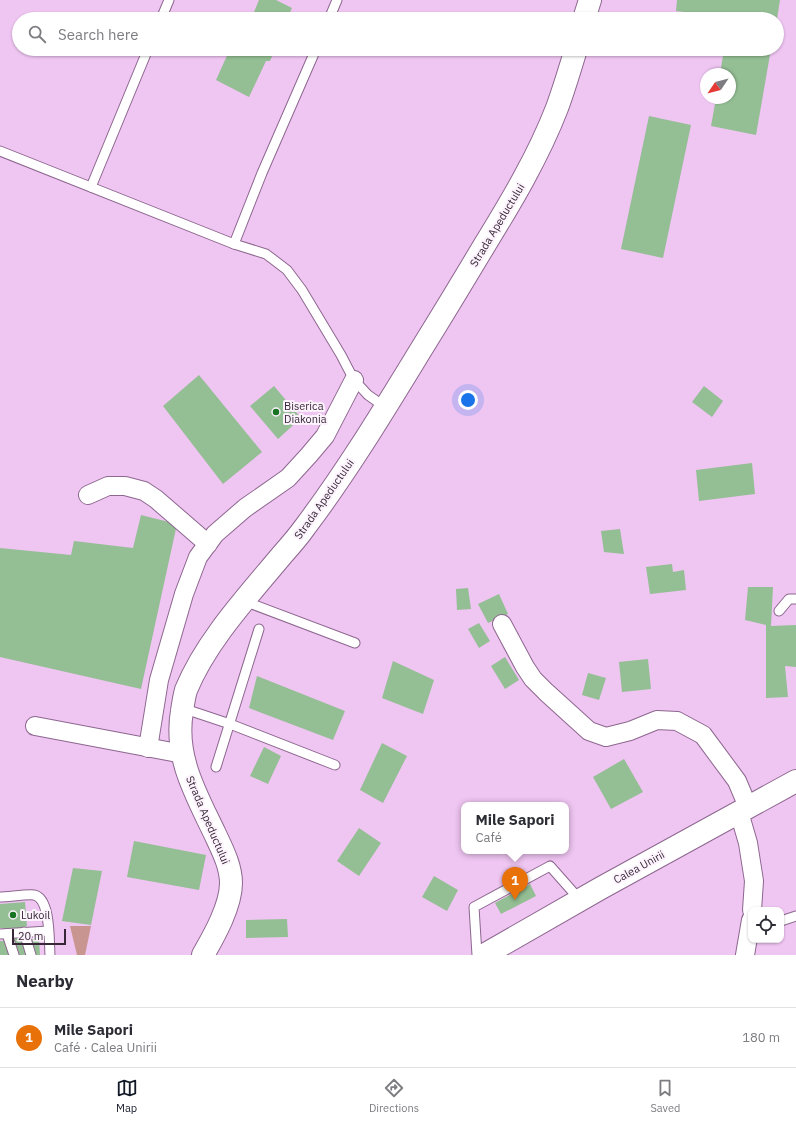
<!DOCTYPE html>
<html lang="en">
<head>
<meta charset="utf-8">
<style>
	body { margin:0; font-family:"IBM Plex Sans",sans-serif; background:#f2f2f3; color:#2b2b33 }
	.controls { position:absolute; right:12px; bottom:12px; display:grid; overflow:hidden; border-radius:8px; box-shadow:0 1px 3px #0004 }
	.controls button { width:36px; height:36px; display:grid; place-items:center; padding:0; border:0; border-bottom:1px solid #e1e1e2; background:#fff; color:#2b2b33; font:20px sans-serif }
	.compass { position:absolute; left:700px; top:68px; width:36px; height:36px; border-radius:50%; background:#fff; box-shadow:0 1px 3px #0004; rotate:235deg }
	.scale { position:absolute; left:12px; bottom:10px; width:54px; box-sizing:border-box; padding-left:4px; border:2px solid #372738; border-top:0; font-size:11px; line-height:14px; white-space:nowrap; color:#372738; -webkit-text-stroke:3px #fcf3fc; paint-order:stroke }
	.you { position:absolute; left:468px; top:400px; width:14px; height:14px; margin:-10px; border:3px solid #fff; border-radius:50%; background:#1a73e8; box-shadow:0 0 0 6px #1a73e833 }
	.badge { display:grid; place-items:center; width:26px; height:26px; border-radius:50%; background:#111827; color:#fff; font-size:13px; font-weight:700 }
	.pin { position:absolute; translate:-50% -33px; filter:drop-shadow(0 1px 2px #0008) }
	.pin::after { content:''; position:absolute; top:21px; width:14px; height:12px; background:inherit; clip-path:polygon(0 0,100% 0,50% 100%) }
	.popup { position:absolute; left:461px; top:802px; width:108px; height:52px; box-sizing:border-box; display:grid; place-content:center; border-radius:8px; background:#fff; filter:drop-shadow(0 1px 3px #0005); font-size:13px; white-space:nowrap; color:#7c7c81 }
	.popup b { font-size:15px; color:#2b2b33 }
	.popup::after { content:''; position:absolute; left:50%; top:100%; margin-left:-8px; border:8px solid transparent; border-top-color:#fff }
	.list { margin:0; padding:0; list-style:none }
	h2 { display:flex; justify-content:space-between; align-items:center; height:52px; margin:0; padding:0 16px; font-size:17px }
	h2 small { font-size:13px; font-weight:400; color:#7c7c81 }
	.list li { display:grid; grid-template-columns:26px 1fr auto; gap:12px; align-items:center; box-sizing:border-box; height:60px; padding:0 16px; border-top:1px solid #e1e1e2 }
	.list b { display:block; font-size:15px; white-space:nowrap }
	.list p { margin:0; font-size:13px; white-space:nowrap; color:#7c7c81 }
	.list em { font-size:13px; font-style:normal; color:#7c7c81 }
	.icon { flex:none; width:22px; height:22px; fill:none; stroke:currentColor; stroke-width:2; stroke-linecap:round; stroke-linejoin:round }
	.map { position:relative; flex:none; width:796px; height:955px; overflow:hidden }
	.search { position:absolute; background:#fff; box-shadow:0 1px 3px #0004; left:12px; right:12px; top:12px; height:44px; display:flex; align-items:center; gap:10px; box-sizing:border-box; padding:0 14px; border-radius:22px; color:#7c7c81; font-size:15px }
	.sheet { height:112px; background:#fff }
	nav { display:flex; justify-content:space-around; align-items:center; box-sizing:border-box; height:56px; border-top:1px solid #e1e1e2; background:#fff; font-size:11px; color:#7c7c81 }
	nav a { display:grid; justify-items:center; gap:2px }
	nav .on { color:#111827 }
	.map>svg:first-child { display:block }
	.green { fill:#c99590 }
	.building { fill:#94be94 }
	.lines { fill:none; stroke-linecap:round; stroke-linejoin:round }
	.service-casing { stroke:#8d678f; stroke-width:11 }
	.minor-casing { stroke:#8d678f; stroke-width:20 }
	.tertiary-casing { stroke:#8d678f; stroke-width:24 }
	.primary-casing { stroke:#8d678f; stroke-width:24 }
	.service { stroke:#fff; stroke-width:9 }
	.minor { stroke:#fff; stroke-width:18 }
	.tertiary { stroke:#fff; stroke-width:22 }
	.primary { stroke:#fff; stroke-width:22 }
	.poi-dot { fill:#177423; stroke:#fcf3fc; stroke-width:1.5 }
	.labels { text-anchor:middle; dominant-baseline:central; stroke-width:4; stroke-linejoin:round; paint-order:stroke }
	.street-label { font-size:11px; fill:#372738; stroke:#fcf3fc }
	.poi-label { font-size:11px; fill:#372738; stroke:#fcf3fc; text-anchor:start }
</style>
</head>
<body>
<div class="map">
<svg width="796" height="955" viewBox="0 0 796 955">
	<rect width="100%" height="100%" fill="#efc5f2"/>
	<path class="green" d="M 70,926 L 91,926 L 85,955 L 77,955 Z"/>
	<g class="building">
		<path d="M 259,0 L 276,0 L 292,8 L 287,19 L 251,19 Z"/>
		<path d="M 677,0 L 780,0 L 777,19 L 741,19 L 676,11 Z"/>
		<path d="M 230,49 L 275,49 L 270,61 L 266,61 L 249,97 L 216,80 Z"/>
		<path d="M 724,49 L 771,49 L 756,135 L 711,126 L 716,98 L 730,98 L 730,74 L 720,74 Z"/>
		<path d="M 649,116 L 691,125 L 663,258 L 621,249 Z"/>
		<path d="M 199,375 L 262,452 L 223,484 L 163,406 Z"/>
		<path d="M 274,386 L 301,418 L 278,439 L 250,406 Z"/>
		<path d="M 704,386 L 723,401 L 712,417 L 692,402 Z"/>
		<path d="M 752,463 L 755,494 L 699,501 L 696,470 Z"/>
		<path d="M 141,515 L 177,524 L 141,689 L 0,657 L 0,548 L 71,555 L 74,541 L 133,548 Z"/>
		<path d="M 620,529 L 624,554 L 604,552 L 601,531 Z"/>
		<path d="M 672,564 L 673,572 L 684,570 L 686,590 L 650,594 L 646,567 Z"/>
		<path d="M 748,587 L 773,587 L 771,626 L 796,625 L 796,667 L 785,666 L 788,697 L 766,698 L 766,625 L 745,620 Z"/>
		<path d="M 468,588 L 471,609 L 457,610 L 456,589 Z"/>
		<path d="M 499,594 L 508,614 L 488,623 L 478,604 Z"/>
		<path d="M 479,623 L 490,641 L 479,648 L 468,629 Z"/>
		<path d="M 505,657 L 519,680 L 505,689 L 491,666 Z"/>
		<path d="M 648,659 L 651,689 L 622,692 L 619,662 Z"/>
		<path d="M 393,661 L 434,680 L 423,714 L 382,698 Z"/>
		<path d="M 588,673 L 606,678 L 599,700 L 582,695 Z"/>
		<path d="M 257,676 L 345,711 L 333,740 L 249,708 Z"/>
		<path d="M 382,743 L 407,756 L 383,803 L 360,790 Z"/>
		<path d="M 264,747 L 281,756 L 268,784 L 250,776 Z"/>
		<path d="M 624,759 L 643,792 L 611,809 L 593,777 Z"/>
		<path d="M 359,828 L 381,843 L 359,876 L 337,861 Z"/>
		<path d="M 134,841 L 206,855 L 199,890 L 127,877 Z"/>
		<path d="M 73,868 L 102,871 L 91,925 L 62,921 Z"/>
		<path d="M 434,876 L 458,890 L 447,911 L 422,897 Z"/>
		<path d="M 530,884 L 536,896 L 501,914 L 495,903 Z"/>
		<path d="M 25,902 L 27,926 L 24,927 L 25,940 L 39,939 L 40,955 L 0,955 L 0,941 L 3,941 L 3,928 L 0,928 L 0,904 Z"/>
		<path d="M 287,919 L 288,937 L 246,938 L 246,920 Z"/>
	</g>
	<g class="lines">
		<defs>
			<g id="service">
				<path d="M 161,19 L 169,0"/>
				<path d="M 329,19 L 337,0"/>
				<path d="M 0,151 L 234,244 L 266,254 L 287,270 L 302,290 L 341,355 L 354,380 L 368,395 L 385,407"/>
				<path d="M 91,187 L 148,49"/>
				<path d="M 234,244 L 262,173 L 316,49"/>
				<path d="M 244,601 L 355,643"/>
				<path d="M 779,611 L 789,599 L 796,599"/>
				<path d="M 182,708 L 230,724 L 335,765"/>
				<path d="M 216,767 L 259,629"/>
				<path d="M 0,897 C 8,897 27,894 34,895 C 51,898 49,942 50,955"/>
				<path d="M 781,921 L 796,916"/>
				<path d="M 24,932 L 31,955"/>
				<path d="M 0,934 L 48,931"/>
				<path d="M 7,934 L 14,955"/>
				<path d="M 477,955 L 474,907 L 550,866 L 580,900"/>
			</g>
			<g id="minor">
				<path d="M 88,495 L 108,486 L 125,486 L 144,491 L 156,499 L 208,544"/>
				<path d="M 502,624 L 525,667 L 533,679 L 546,692 L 589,731 L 606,737 L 630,731 L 657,720 L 677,721 L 703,735 L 737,781 L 748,807"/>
				<path d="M 35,726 L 183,754"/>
				<path d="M 148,748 L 159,680 L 184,594 L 198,557 L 215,534 L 245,508 L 288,478 L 309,455 L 325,436 L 354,380"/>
				<path d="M 739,812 L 748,843 L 754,881 L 752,910"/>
				<path d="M 745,955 L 751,920"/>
			</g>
			<g id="tertiary">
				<path d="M 584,19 L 590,0"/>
				<path d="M 203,955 C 214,936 231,906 231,883 C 231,866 222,849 215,834 C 196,794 174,757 182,711 C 183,704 184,697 186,690 C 206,641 248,596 282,555 C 290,546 298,537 305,527 C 351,466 390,400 430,335 C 448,306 466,276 484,246 C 511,202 538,157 557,108 C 564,89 570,69 576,49"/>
			</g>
			<path id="primary" d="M 484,955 L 601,888 L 796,781"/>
		</defs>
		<use href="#service" class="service-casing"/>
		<use href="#minor" class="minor-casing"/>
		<use href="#tertiary" class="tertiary-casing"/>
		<use href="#primary" class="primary-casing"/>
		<use href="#service" class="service"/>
		<use href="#minor" class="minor"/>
		<use href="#tertiary" class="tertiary"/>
		<use href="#primary" class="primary"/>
	</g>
	<g class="poi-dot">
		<circle cx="276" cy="412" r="4"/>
		<circle cx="13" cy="915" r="4"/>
	</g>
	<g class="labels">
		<g class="street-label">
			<text transform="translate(497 225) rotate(-59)">Strada Apeductului</text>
			<text transform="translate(324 499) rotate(-55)">Strada Apeductului</text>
			<text transform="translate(208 820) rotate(67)">Strada Apeductului</text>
			<text transform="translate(639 867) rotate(-29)">Calea Unirii</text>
		</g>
		<g class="poi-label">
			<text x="284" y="406">Biserica<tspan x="284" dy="13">Diakonia</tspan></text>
			<text x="21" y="915">Lukoil</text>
		</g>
	</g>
</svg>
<div class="controls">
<button><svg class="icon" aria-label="locate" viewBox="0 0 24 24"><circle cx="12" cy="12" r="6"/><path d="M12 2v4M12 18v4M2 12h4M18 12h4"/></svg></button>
</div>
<svg class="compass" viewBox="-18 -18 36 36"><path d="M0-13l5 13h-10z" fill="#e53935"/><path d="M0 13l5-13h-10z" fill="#7c7c81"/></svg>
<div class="scale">20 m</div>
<div class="you"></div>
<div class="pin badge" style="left:515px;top:900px;background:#e8710a">1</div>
<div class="popup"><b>Mile Sapori</b>Café</div>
<div class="search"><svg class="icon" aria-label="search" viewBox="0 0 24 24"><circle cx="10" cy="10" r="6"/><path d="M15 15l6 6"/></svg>Search here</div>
</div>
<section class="sheet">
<h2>Nearby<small></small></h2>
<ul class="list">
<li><span class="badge" style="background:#e8710a">1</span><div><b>Mile Sapori</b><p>Café · Calea Unirii</p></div><em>180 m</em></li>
</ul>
</section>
<nav>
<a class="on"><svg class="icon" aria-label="map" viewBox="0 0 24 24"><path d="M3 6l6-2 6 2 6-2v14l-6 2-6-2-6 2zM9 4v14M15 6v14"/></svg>Map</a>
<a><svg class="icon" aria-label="directions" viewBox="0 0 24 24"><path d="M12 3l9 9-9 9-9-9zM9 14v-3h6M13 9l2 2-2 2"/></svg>Directions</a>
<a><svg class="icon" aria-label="saved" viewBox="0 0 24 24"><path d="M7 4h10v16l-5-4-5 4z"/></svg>Saved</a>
</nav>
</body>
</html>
